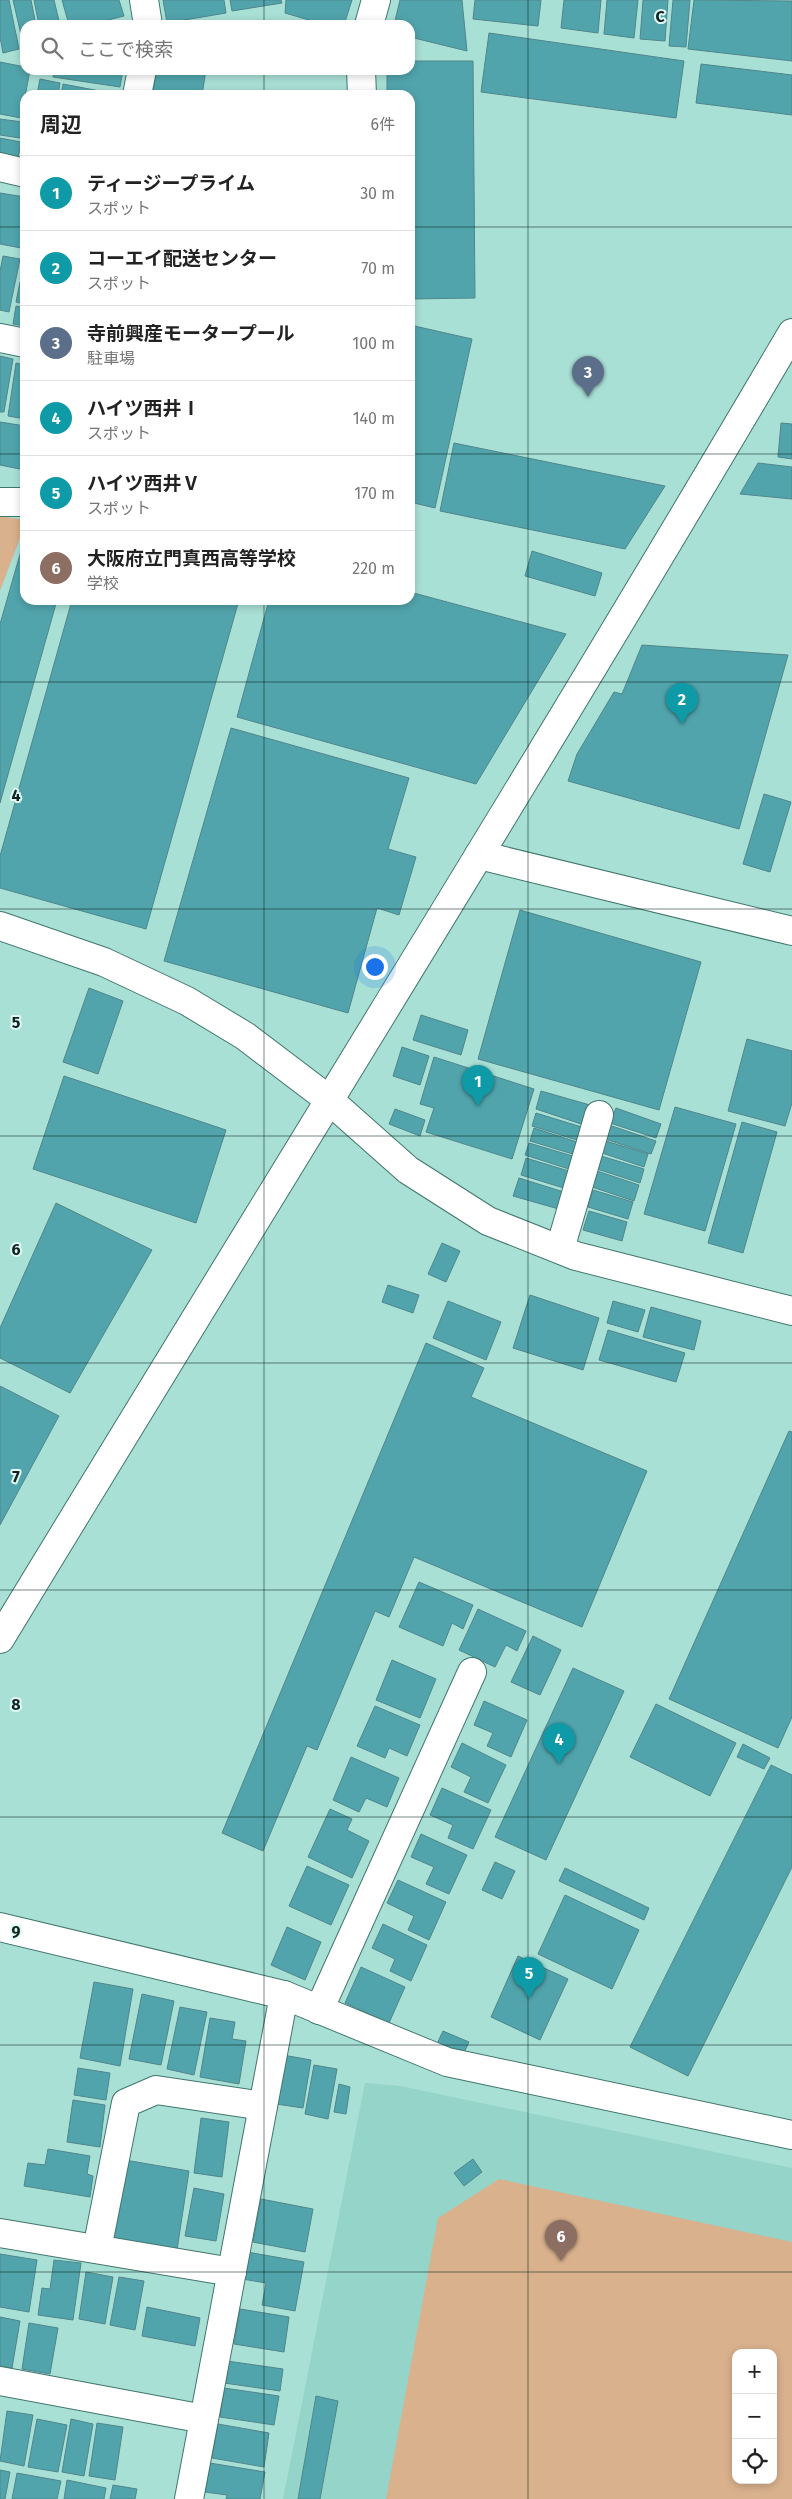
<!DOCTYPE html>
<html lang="ja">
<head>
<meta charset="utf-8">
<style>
	body { margin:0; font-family:"Fira Sans","Noto Sans JP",sans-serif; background:#f2f2f2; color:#222 }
	.controls { position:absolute; right:15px; bottom:15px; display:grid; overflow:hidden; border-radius:10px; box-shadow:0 2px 8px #0003 }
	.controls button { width:45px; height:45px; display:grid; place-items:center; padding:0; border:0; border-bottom:1px solid #e0e0e0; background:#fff; color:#222; font:25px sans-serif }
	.you { position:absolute; left:374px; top:966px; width:18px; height:18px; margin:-12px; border:4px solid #fff; border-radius:50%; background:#1a73e8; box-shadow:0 0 0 8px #1a73e833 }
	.badge { display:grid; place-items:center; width:32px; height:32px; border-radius:50%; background:#0f766e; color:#fff; font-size:16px; font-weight:700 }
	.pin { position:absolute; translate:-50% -41px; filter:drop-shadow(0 1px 2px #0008) }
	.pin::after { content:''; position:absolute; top:26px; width:18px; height:15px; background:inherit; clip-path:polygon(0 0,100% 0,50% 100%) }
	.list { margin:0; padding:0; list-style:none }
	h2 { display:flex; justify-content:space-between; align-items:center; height:65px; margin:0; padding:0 20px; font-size:21px }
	h2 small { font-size:16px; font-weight:400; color:#767676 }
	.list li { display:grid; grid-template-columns:32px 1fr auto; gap:15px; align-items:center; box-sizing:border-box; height:75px; padding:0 20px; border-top:1px solid #e0e0e0 }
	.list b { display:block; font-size:19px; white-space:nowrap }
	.list p { margin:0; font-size:16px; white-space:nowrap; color:#767676 }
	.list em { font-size:16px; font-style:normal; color:#767676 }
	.icon { flex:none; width:28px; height:28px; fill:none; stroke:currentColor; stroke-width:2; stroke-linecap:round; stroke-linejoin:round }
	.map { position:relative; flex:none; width:792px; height:2499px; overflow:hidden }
	.search { position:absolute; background:#fff; box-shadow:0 2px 8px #0003; left:20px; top:20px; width:395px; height:55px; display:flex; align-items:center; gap:12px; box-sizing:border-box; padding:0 18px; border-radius:15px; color:#767676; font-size:19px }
	.panel { position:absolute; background:#fff; box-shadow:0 2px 8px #0003; left:20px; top:90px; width:395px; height:515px; border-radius:15px }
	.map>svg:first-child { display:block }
	.built { fill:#94d4c9; fill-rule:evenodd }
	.green { fill:#d9b18d; fill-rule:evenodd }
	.building { fill:#51a4ac; stroke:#50868b }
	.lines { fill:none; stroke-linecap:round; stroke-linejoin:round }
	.minor-casing { stroke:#41766e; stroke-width:30 }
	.minor { stroke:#fff; stroke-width:28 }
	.grid { fill:none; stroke:#0d2420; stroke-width:1; stroke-opacity:0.55 }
	.grid-label { font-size:16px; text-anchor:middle; font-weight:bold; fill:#0d2420; stroke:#dffaf5; stroke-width:4; stroke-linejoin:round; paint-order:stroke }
</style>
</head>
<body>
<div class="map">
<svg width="792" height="2499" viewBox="0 0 792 2499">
	<rect width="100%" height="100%" fill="#a9e0d6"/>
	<path class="built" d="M 365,2083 L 400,2086 L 792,2168 L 792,2499 L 283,2499 ZM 736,2353 L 773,2353 L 773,2480 L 736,2480 Z"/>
	<g class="green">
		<path d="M 0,516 L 25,520 L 25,525 L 0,591 Z"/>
		<path d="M 499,2179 L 792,2242 L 792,2499 L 386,2499 L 438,2218 ZM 736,2353 L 773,2353 L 773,2480 L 736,2480 Z"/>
	</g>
	<g class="building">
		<path d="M 0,0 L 9,0 L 19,49 L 3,53 L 0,37 Z"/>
		<path d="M 13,0 L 31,0 L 36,25 L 25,25 L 25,52 Z"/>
		<path d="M 34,0 L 54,0 L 60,25 L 39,25 Z"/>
		<path d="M 62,0 L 119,0 L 124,16 L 88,25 L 69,25 Z"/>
		<path d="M 163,0 L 224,0 L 226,13 L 167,23 Z"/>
		<path d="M 230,0 L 281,0 L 282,3 L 232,11 Z"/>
		<path d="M 286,0 L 352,0 L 344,25 L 326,25 L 285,13 Z"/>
		<path d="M 400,0 L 462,0 L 467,51 L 410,37 L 410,25 L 394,25 Z"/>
		<path d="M 475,0 L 541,0 L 538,26 L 473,19 Z"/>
		<path d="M 564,0 L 601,0 L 598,33 L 561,28 Z"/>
		<path d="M 607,0 L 638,0 L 634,38 L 604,34 Z"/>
		<path d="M 643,0 L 668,0 L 665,41 L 640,39 Z"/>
		<path d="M 673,0 L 690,0 L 686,47 L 669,46 Z"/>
		<path d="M 694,0 L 792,1 L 792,61 L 688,49 Z"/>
		<path d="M 489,33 L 684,61 L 676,118 L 481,92 Z"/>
		<path d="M 410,61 L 473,61 L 475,298 L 410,299 L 410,95 L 387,95 L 387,70 L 410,70 Z"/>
		<path d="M 0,62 L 25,67 L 25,70 L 30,70 L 21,118 L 0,114 Z"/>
		<path d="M 701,64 L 792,75 L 792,115 L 696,103 Z"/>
		<path d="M 54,70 L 123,70 L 120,87 L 53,77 Z"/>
		<path d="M 157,70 L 206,70 L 202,95 L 152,95 Z"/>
		<path d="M 40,79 L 60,83 L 58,95 L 37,95 Z"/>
		<path d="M 63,84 L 110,93 L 109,95 L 61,95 Z"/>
		<path d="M 0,119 L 23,122 L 20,138 L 0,135 Z"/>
		<path d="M 0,138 L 21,142 L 18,158 L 0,154 Z"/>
		<path d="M 0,193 L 25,197 L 25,229 L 21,248 L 0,244 Z"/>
		<path d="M 3,256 L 20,259 L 9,312 L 0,310 L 0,271 Z"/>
		<path d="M 25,263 L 25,280 L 22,279 Z"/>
		<path d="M 20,282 L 25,283 L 25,304 L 16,302 Z"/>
		<path d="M 16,306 L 25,308 L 25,326 L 13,324 Z"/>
		<path d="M 410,325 L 472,339 L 435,508 L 410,502 Z"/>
		<path d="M 0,356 L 13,359 L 4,412 L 0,412 Z"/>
		<path d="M 16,363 L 25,365 L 25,419 L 8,416 Z"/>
		<path d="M 0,422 L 25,426 L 25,470 L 0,465 Z"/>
		<path d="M 781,423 L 792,424 L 792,459 L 778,457 Z"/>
		<path d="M 454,443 L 665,486 L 625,549 L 440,511 Z"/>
		<path d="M 758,463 L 792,467 L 792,499 L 740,494 Z"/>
		<path d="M 25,537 L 25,600 L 57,600 L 0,803 L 0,624 Z"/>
		<path d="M 532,551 L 602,573 L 595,596 L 525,576 Z"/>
		<path d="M 410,592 L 566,634 L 476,784 L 237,717 L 269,600 L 410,600 Z"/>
		<path d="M 72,600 L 239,600 L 146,929 L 0,888 L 0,856 Z"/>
		<path d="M 642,645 L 788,655 L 739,829 L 568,781 L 577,754 L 614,692 L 622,694 Z"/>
		<path d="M 231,728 L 409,778 L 388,849 L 416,857 L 399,915 L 377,908 L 348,1013 L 164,961 Z"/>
		<path d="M 764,794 L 791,802 L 770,872 L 743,864 Z"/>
		<path d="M 520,910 L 701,962 L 659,1110 L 478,1059 Z"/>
		<path d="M 89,988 L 123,1001 L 98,1074 L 63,1062 Z"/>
		<path d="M 421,1015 L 468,1030 L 461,1055 L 413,1040 Z"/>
		<path d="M 747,1039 L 792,1051 L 792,1103 L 785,1126 L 728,1111 Z"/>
		<path d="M 402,1047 L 429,1056 L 420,1085 L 393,1076 Z"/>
		<path d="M 434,1057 L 534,1089 L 512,1159 L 426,1132 L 434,1108 L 420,1104 Z"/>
		<path d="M 64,1076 L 226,1130 L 196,1223 L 33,1169 Z"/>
		<path d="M 541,1091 L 590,1105 L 584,1125 L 536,1109 Z"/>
		<path d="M 675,1107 L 736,1124 L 705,1231 L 644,1214 Z"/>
		<path d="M 616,1108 L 661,1124 L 656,1138 L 610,1123 Z"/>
		<path d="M 395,1109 L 425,1120 L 420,1136 L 389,1124 Z"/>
		<path d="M 536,1113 L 585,1128 L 580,1141 L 532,1126 Z"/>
		<path d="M 742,1122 L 777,1132 L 743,1253 L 708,1243 Z"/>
		<path d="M 609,1125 L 656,1141 L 651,1154 L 605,1139 Z"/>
		<path d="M 534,1128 L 580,1143 L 576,1155 L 530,1141 Z"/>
		<path d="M 606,1141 L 648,1154 L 644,1167 L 602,1153 Z"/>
		<path d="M 529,1143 L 576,1157 L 572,1170 L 525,1155 Z"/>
		<path d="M 601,1156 L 644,1169 L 640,1183 L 597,1169 Z"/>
		<path d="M 526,1158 L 572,1172 L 567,1189 L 521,1175 Z"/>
		<path d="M 597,1171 L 639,1185 L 634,1201 L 592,1187 Z"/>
		<path d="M 519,1178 L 567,1193 L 562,1210 L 513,1196 Z"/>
		<path d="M 593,1190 L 633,1202 L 628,1219 L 588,1207 Z"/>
		<path d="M 56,1203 L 152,1250 L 70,1393 L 0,1358 L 0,1328 Z"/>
		<path d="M 589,1211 L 627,1222 L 622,1241 L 583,1230 Z"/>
		<path d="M 442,1243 L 460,1251 L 446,1282 L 428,1274 Z"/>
		<path d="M 388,1285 L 419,1295 L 413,1313 L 382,1302 Z"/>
		<path d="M 530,1295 L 599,1318 L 583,1370 L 513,1348 Z"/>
		<path d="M 448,1301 L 501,1322 L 486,1360 L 433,1338 Z"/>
		<path d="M 613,1301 L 645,1310 L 638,1332 L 607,1323 Z"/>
		<path d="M 651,1307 L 701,1321 L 694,1350 L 643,1337 Z"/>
		<path d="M 608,1330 L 685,1353 L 676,1382 L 599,1360 Z"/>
		<path d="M 426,1343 L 484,1368 L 471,1397 L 647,1471 L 582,1627 L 414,1557 L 389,1617 L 375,1611 L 317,1750 L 307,1746 L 263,1851 L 222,1833 Z"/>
		<path d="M 0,1386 L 59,1416 L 0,1525 Z"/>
		<path d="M 789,1431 L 792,1432 L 792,1717 L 778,1748 L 669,1699 Z"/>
		<path d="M 419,1582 L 473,1605 L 463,1629 L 452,1623 L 443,1646 L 399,1627 Z"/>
		<path d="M 478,1609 L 526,1631 L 517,1651 L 506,1645 L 495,1667 L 459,1650 Z"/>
		<path d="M 533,1636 L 561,1650 L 540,1695 L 511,1682 Z"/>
		<path d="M 392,1660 L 436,1679 L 420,1718 L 376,1700 Z"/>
		<path d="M 573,1668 L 624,1691 L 546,1860 L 495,1837 Z"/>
		<path d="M 484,1701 L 527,1720 L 511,1757 L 487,1746 L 493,1733 L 474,1725 Z"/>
		<path d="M 656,1704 L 736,1743 L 710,1796 L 630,1757 Z"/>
		<path d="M 375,1706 L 420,1725 L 407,1756 L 389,1748 L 385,1758 L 357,1746 Z"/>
		<path d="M 462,1743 L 506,1765 L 488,1803 L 464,1792 L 471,1777 L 451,1767 Z"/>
		<path d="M 743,1744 L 770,1758 L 764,1769 L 737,1757 Z"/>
		<path d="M 351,1757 L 399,1778 L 387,1807 L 366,1798 L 359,1812 L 333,1800 Z"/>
		<path d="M 771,1765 L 792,1775 L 792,1867 L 688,2076 L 630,2047 Z"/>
		<path d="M 442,1788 L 491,1810 L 473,1849 L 448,1838 L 453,1825 L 430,1815 Z"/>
		<path d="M 330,1809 L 352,1819 L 347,1830 L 369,1841 L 352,1878 L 308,1857 Z"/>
		<path d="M 421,1834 L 467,1855 L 449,1894 L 426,1884 L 434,1867 L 411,1857 Z"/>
		<path d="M 495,1862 L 515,1871 L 502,1899 L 482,1890 Z"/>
		<path d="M 307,1866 L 349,1885 L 331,1925 L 289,1906 Z"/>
		<path d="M 565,1868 L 649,1908 L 644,1920 L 559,1881 Z"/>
		<path d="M 398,1880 L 446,1902 L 429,1940 L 408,1930 L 414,1916 L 387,1903 Z"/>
		<path d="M 565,1895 L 639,1930 L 612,1989 L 538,1954 Z"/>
		<path d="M 383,1924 L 427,1945 L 411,1981 L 390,1971 L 395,1959 L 372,1948 Z"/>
		<path d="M 287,1927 L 321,1942 L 305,1980 L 271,1965 Z"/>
		<path d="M 518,1956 L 568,1979 L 540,2040 L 491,2017 Z"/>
		<path d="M 361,1967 L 405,1987 L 389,2023 L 345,2003 Z"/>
		<path d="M 94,1982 L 133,1989 L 120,2066 L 80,2058 Z"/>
		<path d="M 142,1994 L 174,2001 L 161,2065 L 129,2059 Z"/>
		<path d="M 180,2007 L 207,2012 L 194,2075 L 167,2069 Z"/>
		<path d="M 210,2018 L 235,2022 L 232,2039 L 246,2041 L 239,2084 L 200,2077 Z"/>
		<path d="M 443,2031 L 469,2042 L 461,2059 L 435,2048 Z"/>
		<path d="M 283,2055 L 311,2060 L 303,2108 L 276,2104 Z"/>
		<path d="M 314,2065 L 337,2069 L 328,2119 L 305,2114 Z"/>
		<path d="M 78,2068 L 110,2073 L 106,2100 L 74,2095 Z"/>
		<path d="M 339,2084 L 350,2087 L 346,2114 L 334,2112 Z"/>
		<path d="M 73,2100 L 105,2105 L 100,2147 L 67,2142 Z"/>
		<path d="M 201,2118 L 229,2122 L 222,2177 L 194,2173 Z"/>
		<path d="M 48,2149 L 90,2156 L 87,2174 L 93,2176 L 90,2197 L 24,2186 L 28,2163 L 45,2165 Z"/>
		<path d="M 473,2159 L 482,2172 L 464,2186 L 454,2173 Z"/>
		<path d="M 125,2160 L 189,2171 L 177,2250 L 112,2240 Z"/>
		<path d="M 194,2188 L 224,2194 L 216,2241 L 185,2236 Z"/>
		<path d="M 261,2199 L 313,2209 L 305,2252 L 253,2242 Z"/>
		<path d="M 247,2252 L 304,2262 L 295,2311 L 262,2305 L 266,2283 L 242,2279 Z"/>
		<path d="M 0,2254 L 37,2260 L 29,2312 L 0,2307 Z"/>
		<path d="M 54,2260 L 81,2263 L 73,2320 L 38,2315 L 42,2288 L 50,2289 Z"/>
		<path d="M 86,2272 L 113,2277 L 105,2324 L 79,2319 Z"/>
		<path d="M 119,2277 L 144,2281 L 135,2330 L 110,2325 Z"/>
		<path d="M 147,2307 L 200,2318 L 195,2346 L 142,2336 Z"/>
		<path d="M 240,2309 L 289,2317 L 284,2352 L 234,2344 Z"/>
		<path d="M 0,2317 L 20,2321 L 12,2368 L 0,2366 Z"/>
		<path d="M 29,2323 L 58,2328 L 50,2374 L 22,2369 Z"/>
		<path d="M 227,2361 L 283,2369 L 280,2391 L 224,2383 Z"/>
		<path d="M 224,2388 L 279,2396 L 274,2425 L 220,2417 Z"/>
		<path d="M 316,2396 L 338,2401 L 320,2499 L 298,2499 Z"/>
		<path d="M 7,2411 L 33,2415 L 24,2466 L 0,2461 Z"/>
		<path d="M 37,2419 L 67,2425 L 58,2472 L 28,2467 Z"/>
		<path d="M 71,2419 L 93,2424 L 84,2476 L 62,2472 Z"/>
		<path d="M 97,2423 L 123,2427 L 115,2480 L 89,2476 Z"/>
		<path d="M 218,2424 L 269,2433 L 264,2467 L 212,2458 Z"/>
		<path d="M 210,2463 L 265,2472 L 260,2499 L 226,2499 L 227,2495 L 205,2492 Z"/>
		<path d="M 0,2470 L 10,2472 L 5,2499 L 0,2499 Z"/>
		<path d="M 17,2473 L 61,2481 L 57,2499 L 12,2499 Z"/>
		<path d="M 67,2480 L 106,2488 L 104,2499 L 64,2499 Z"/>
		<path d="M 113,2485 L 137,2489 L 135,2499 L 110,2499 Z"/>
	</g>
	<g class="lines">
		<defs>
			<g id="minor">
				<path d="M 144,0 L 148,25"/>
				<path d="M 369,25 L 376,0"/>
				<path d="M 361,70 L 362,95"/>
				<path d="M 137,95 L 142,70"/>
				<path d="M 0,167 L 25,173"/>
				<path d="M 0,338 L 25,343"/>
				<path d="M 0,502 L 25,502"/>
				<path d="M 479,855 L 792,931"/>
				<path d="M 0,926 L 104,962 L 187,1001 L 245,1036 L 328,1099 L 408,1170 L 488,1221 L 576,1256 L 792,1311"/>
				<path d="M 560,1249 L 599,1115"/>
				<path d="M 0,1639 C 264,1204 534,772 792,333"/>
				<path d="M 0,1927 L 284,1995 L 447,2062 L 792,2135"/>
				<path d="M 319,2010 L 472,1672"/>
				<path d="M 0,2233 L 232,2272"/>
				<path d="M 97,2249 L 126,2103 L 156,2090 L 263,2106"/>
				<path d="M 0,2381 L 204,2419"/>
				<path d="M 189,2499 L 284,1995"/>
			</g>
		</defs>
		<use href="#minor" class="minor-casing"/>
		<use href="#minor" class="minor"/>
	</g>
	<path class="grid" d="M 264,0 L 264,25M 528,0 L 528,2499M 264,70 L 264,95M 0,227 L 25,227M 410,227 L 792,227M 0,454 L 25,454M 410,454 L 792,454M 264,600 L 264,2499M 0,682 L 792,682M 0,909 L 792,909M 0,1136 L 792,1136M 0,1363 L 792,1363M 0,1590 L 792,1590M 0,1817 L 792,1817M 0,2045 L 792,2045M 0,2272 L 792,2272"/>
	<g class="grid-label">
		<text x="660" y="22">C</text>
		<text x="16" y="801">4</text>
		<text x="16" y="1028">5</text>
		<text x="16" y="1255">6</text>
		<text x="16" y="1482">7</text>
		<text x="16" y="1710">8</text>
		<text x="16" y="1937">9</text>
	</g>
</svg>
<div class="controls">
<button>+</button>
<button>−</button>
<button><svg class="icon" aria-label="locate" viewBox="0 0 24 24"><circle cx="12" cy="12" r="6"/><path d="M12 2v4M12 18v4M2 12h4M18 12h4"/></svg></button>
</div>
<div class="you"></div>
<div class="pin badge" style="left:478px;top:1106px;background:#0f9aa8">1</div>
<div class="pin badge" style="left:682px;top:724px;background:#0f9aa8">2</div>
<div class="pin badge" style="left:588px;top:397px;background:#5c6f8a">3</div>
<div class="pin badge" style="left:559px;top:1764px;background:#0f9aa8">4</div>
<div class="pin badge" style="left:529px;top:1998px;background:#0f9aa8">5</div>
<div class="pin badge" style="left:561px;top:2261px;background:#8d6e63">6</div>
<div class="search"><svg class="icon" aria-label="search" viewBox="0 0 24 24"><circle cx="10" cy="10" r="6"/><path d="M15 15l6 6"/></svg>ここで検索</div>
<section class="panel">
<h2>周辺<small>6件</small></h2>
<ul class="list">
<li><span class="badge" style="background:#0f9aa8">1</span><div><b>ティージープライム</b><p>スポット</p></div><em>30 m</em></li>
<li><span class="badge" style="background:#0f9aa8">2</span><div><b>コーエイ配送センター</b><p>スポット</p></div><em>70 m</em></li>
<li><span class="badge" style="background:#5c6f8a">3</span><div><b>寺前興産モータープール</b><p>駐車場</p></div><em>100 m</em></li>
<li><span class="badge" style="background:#0f9aa8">4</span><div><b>ハイツ西井Ⅰ</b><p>スポット</p></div><em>140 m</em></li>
<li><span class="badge" style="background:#0f9aa8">5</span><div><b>ハイツ西井Ⅴ</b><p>スポット</p></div><em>170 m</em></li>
<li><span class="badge" style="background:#8d6e63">6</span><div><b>大阪府立門真西高等学校</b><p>学校</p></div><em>220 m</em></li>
</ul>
</section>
</div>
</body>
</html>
